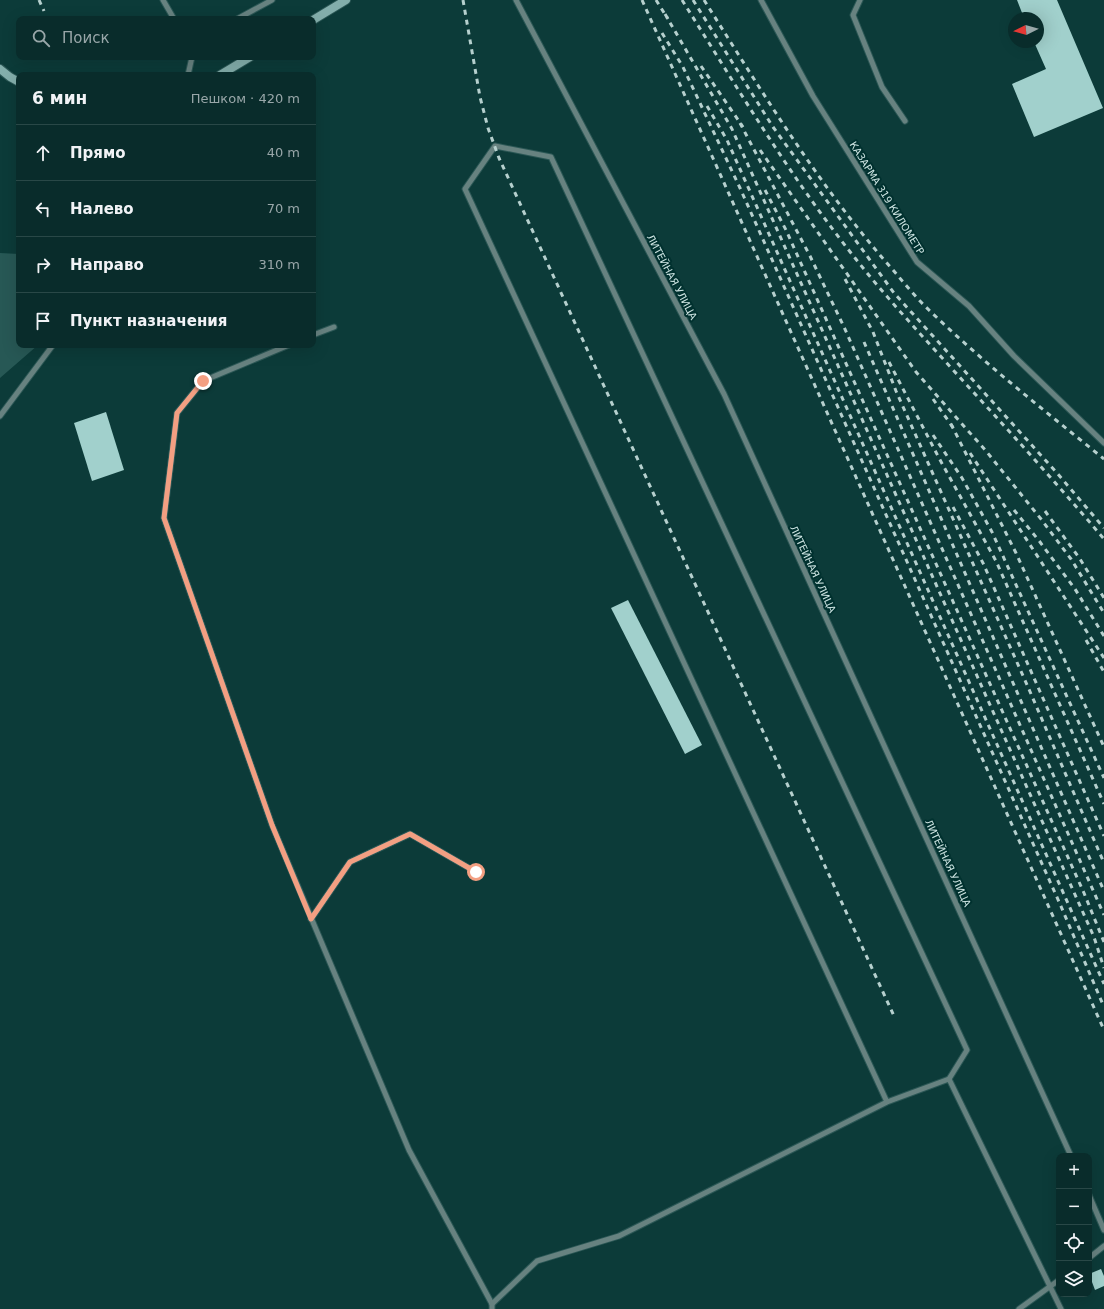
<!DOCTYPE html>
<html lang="ru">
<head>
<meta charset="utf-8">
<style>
	body { margin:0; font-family:"DejaVu Sans",sans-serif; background:#173837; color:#f1f3f6 }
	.controls { position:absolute; right:12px; bottom:12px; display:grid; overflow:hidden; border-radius:8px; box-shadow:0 4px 16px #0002 }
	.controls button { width:36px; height:36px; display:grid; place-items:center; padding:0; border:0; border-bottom:1px solid #294847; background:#092c2b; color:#f1f3f6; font:20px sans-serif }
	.compass { position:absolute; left:1008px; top:12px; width:36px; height:36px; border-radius:50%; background:#092c2b; box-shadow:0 4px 16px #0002; rotate:265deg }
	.stop { position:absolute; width:12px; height:12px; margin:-9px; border:3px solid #f39f82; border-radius:50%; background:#fff }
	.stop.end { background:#f39f82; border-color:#fff; box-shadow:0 1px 4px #0008 }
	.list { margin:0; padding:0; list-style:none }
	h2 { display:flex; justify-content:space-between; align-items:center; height:52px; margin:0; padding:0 16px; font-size:17px }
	h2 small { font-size:13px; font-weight:400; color:#99a7a9 }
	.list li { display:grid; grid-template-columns:26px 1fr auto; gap:12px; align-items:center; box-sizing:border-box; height:56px; padding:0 16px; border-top:1px solid #294847 }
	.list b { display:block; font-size:15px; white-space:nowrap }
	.list em { font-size:13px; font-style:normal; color:#99a7a9 }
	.icon { flex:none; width:22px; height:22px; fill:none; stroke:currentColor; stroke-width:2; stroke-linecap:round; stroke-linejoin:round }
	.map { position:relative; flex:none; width:1104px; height:1309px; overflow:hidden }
	.search { position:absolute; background:#092c2b; box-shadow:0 4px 16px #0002; left:16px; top:16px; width:300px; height:44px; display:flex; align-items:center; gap:10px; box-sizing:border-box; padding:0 14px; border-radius:8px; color:#99a7a9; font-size:15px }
	.panel { position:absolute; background:#092c2b; box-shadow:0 4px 16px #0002; left:16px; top:72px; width:300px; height:276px; border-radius:8px }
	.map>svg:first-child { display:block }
	.green { fill:#275855 }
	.building { fill:#a1d0cc }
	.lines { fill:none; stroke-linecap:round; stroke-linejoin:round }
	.service-casing { stroke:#2b5755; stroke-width:7 }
	.secondary-casing { stroke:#2b5755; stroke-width:10 }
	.service { stroke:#678280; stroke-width:5 }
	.secondary { stroke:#83aeab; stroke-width:8 }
	.rail { stroke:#b6d0ce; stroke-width:3; stroke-dasharray:5 5; stroke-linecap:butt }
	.route { stroke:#f39f82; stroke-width:5 }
	.labels { text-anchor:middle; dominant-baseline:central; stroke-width:4; stroke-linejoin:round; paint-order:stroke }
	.street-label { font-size:10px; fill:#d0e7e5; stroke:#00312f }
</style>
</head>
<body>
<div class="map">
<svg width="1104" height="1309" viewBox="0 0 1104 1309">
	<rect width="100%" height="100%" fill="#0c3b39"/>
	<path class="green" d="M 0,253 L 19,254 L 19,345 L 38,345 L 0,378 Z"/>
	<g class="building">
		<path d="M 1017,0 L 1057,0 L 1103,108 L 1034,137 L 1012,84 L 1046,69 L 1034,42 L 1038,42 L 1038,18 L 1024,18 Z"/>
		<path d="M 106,412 L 124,470 L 92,481 L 74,423 Z"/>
		<path d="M 628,600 L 702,745 L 685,754 L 611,608 Z"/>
		<path d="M 1101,1269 L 1104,1276 L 1104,1286 L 1095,1290 L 1089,1274 Z"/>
	</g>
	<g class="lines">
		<defs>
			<g id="service">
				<path d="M 163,0 L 174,19"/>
				<path d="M 516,0 L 724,394 L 1071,1156"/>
				<path d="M 761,0 L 813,96 L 917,262 L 969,306 L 1014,356 L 1104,443"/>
				<path d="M 860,0 L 853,15 L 882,87 L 905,121"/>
				<path d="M 237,19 L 272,0"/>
				<path d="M 188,75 L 192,57"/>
				<path d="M 313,335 L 334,327"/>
				<path d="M 289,345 L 203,381 L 177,413 L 164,518 L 272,825 L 409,1150 L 492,1304 L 492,1309"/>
				<path d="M 0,416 L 53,345"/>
				<path d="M 311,919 L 350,862 L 410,834 L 476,872"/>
				<path d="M 949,1079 L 1061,1309"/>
				<path d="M 1089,1195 L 1104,1230"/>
				<path d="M 1089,1258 L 1104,1246"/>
				<path d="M 492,1304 L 537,1261 L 619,1236 L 887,1102 L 949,1079 L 967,1050 L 551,157 L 495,146 L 465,189 L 887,1102"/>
				<path d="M 1019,1309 L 1059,1280"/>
			</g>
			<g id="secondary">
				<path d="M 313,20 L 346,0"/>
				<path d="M 0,69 L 10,77 L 19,82"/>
				<path d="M 220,75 L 250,57"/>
			</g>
		</defs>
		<use href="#service" class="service-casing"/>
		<use href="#secondary" class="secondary-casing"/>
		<use href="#service" class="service"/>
		<use href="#secondary" class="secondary"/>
		<g class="rail">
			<path d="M 39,0 L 44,11"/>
			<path d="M 463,0 L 480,97 L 488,128 L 499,158 L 894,1016"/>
			<path d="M 642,0 L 1104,1030"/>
			<path d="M 656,0 L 668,19"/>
			<path d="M 682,0 C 737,87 790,177 855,258 C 889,301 927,341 964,382 C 1012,434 1059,486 1104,539"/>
			<path d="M 693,0 L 773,127 L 894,293 L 1057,473 L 1104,528"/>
			<path d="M 704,0 C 763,93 820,188 893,270 C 905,284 917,299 930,311 C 985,364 1045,411 1104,459"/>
			<path d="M 665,14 L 732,129 L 1094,937 L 1104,968"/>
			<path d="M 662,33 L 683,67 L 740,188 L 1060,904 L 1104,1007"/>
			<path d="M 701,66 L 743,127"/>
			<path d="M 707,106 L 727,140 L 1104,984"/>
			<path d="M 740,123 L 810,256 L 844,327 L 1104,915"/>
			<path d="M 760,150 L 916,372 L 986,451 L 1041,519 L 1071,559 L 1104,613"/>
			<path d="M 765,190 L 786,230 L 1084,893 L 1104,942"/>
			<path d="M 845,279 L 873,332 L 896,391 L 1028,687 L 1104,863"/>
			<path d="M 864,342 L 1104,891"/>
			<path d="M 889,362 L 939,458 L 996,561 L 1104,804"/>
			<path d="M 933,399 L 954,429"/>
			<path d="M 951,424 L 1016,553 L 1104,747"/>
			<path d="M 933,435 L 962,478 L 992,532 L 1104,778"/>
			<path d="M 970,453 L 1104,658"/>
			<path d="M 953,507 L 983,563 L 1104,836"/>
			<path d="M 1014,510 L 1040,542 L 1075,589 L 1104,636"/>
			<path d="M 1045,511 L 1080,559 L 1104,598"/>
			<path d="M 1086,640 L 1104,672"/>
		</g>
	</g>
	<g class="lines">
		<path class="route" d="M 203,381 L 177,413 L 164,518 L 272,825 L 311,919 L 350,862 L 410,834 L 476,872"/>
	</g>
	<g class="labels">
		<g class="street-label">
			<text transform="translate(887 198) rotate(58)">КАЗАРМА 319 КИЛОМЕТР</text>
			<text transform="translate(672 277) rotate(62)">ЛИТЕЙНАЯ УЛИЦА</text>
			<text transform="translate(813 569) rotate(65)">ЛИТЕЙНАЯ УЛИЦА</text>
			<text transform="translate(948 863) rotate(65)">ЛИТЕЙНАЯ УЛИЦА</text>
		</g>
	</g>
</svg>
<div class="controls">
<button>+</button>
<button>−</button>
<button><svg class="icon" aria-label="locate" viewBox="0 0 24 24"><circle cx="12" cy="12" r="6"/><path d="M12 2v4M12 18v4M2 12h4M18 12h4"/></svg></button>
<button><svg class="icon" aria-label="layers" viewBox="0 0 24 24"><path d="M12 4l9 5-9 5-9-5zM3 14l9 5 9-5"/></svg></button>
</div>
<svg class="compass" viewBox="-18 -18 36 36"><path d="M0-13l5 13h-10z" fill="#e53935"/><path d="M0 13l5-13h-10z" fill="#99a7a9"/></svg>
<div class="stop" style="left:476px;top:872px"></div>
<div class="stop end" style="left:203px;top:381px"></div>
<div class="search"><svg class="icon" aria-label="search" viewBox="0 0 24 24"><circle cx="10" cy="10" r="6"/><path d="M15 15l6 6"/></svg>Поиск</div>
<section class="panel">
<h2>6 мин<small>Пешком · 420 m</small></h2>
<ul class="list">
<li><svg class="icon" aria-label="ahead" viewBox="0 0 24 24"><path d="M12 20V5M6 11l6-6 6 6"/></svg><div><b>Прямо</b></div><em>40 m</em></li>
<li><svg class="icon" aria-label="left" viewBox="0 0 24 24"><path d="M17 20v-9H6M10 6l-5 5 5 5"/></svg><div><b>Налево</b></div><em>70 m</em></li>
<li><svg class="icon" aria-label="right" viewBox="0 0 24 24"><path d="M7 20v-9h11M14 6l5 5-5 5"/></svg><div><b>Направо</b></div><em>310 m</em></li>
<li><svg class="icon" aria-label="arrive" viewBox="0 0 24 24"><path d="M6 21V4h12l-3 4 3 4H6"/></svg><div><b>Пункт назначения</b></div></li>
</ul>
</section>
</div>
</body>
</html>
